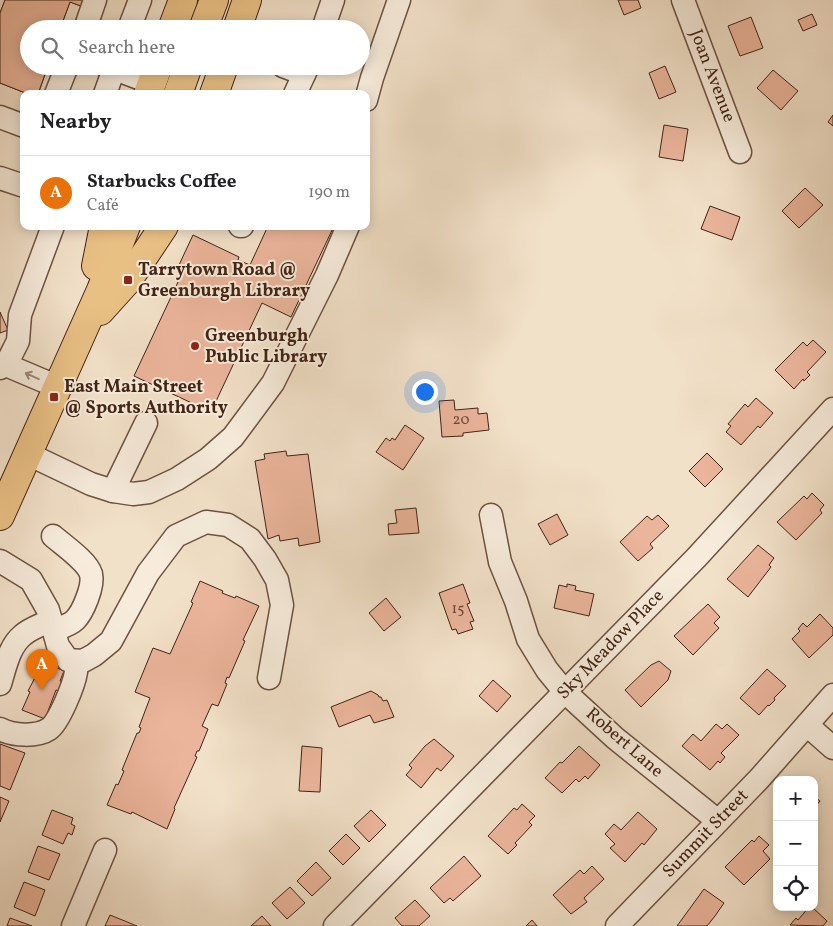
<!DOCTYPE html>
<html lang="en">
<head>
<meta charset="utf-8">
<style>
	body { margin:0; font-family:Vollkorn,serif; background:#f6f6f6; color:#202124 }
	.controls { position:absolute; right:15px; bottom:15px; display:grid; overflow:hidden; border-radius:10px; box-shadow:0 2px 12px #0003 }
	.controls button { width:45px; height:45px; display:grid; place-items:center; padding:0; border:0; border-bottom:1px solid #e0e0e0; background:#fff; color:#202124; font:25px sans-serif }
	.you { position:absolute; left:424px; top:391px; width:18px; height:18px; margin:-12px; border:4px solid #fff; border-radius:50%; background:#1a73e8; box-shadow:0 0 0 8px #1a73e833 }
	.badge { display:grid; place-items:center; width:32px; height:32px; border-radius:50%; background:#db2777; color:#fff; font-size:16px; font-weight:700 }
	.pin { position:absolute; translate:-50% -41px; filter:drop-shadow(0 1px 2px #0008) }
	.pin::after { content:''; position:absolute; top:26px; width:18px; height:15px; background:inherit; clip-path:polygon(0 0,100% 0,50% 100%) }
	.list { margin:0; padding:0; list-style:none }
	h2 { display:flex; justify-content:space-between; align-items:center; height:65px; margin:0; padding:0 20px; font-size:21px }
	h2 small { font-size:16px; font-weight:400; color:#757577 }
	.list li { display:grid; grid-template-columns:32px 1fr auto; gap:15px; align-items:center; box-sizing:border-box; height:75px; padding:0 20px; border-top:1px solid #e0e0e0 }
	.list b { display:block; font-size:19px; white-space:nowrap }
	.list p { margin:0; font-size:16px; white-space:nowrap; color:#757577 }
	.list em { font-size:16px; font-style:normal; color:#757577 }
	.icon { flex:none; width:28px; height:28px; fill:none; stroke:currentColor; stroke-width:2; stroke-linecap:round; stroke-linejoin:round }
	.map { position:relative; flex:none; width:833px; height:926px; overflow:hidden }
	.search { position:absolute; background:#fff; box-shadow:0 2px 12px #0003; left:20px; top:20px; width:350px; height:55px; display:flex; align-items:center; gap:12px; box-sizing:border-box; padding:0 18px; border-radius:28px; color:#757577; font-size:19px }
	.panel { position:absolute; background:#fff; box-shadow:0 2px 12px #0003; left:20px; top:90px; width:350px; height:140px; border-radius:10px }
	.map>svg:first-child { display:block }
	.building { fill:#ebb59b; stroke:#412315 }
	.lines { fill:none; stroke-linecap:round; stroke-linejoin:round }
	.minor-casing { stroke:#6d5242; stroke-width:25 }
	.major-casing { stroke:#412315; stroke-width:30 }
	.minor { stroke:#f7ecdc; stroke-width:22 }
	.major { stroke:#e9c084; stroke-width:28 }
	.oneway { stroke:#9c8878 }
	.poi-dot { fill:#8f2418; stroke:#f7ecdc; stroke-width:2 }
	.labels { text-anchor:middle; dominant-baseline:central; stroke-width:4; stroke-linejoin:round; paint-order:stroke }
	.number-label { font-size:15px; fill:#6c4836 }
	.street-label { font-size:18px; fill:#412315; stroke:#f7ecdc }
	.poi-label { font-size:18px; font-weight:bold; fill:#412315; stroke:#f7ecdc; text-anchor:start }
</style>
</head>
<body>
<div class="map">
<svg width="833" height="926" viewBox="0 0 833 926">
	<rect width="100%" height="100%" fill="#f2e1c9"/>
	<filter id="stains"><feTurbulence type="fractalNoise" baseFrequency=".004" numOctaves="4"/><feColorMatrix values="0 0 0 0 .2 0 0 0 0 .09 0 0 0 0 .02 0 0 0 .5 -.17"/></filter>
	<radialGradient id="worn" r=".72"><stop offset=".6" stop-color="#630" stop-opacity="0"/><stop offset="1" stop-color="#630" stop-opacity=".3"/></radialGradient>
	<g class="building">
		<path d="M 5,0 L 83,0 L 81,6 L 70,2 L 60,29 L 29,29 L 29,66 L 48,66 L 38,94 L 28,94 L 0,83 L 0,13 Z"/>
		<path d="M 5,0 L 83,0 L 81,6 L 70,2 L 60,29 L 29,29 L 29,66 L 48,66 L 38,94 L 28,94 L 0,83 L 0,13 Z"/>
		<path d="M 618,0 L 638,0 L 641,8 L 624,15 Z"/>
		<path d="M 812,14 L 817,25 L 803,31 L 798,20 Z"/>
		<path d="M 751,17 L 763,48 L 740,56 L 728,26 Z"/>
		<path d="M 665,66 L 676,92 L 659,99 L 649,73 Z"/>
		<path d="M 773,70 L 798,91 L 781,110 L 757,88 Z"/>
		<path d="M 833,115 L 833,126 L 828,122 Z"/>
		<path d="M 664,125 L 688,129 L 683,161 L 659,157 Z"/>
		<path d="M 805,188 L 823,205 L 799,228 L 782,211 Z"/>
		<path d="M 710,206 L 740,217 L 732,240 L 701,229 Z"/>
		<path d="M 268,226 L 334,226 L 291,317 L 262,303 L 211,412 L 134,376 L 185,267 L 179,265 L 193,235 L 239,257 L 238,260 L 250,265 Z"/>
		<path d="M 0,312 L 8,330 L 0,333 Z"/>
		<path d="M 813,340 L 826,352 L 807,372 L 810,375 L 804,381 L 803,379 L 794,389 L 775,370 L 803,342 L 807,346 Z"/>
		<path d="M 756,398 L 773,413 L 760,428 L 758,426 L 741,445 L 726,432 L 731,426 L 728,424 L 745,404 L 748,407 Z"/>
		<path d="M 454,400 L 455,410 L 478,408 L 478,414 L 487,413 L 489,430 L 463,433 L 463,436 L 442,437 L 439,401 Z"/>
		<path d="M 405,425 L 424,438 L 403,470 L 376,452 L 386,438 L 390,441 L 392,438 L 395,440 Z"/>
		<path d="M 286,451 L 287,456 L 308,454 L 320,542 L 299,546 L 298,538 L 280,541 L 279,535 L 268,539 L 255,461 L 265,459 L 264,454 Z"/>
		<path d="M 707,453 L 723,469 L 705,487 L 689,471 Z"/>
		<path d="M 812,493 L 824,505 L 820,510 L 822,513 L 796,540 L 777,522 L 804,496 L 807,499 Z"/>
		<path d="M 416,508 L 419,533 L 389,535 L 388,524 L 397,523 L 395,510 Z"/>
		<path d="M 557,514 L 568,535 L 550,545 L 538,524 Z"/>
		<path d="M 658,515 L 669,526 L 650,544 L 653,548 L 638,561 L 620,542 L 647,516 L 652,520 Z"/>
		<path d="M 758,545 L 774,558 L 769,565 L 771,567 L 748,597 L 727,579 Z"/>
		<path d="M 200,581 L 223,591 L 222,593 L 235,598 L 236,596 L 259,606 L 243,640 L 245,641 L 229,678 L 227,677 L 225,683 L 227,684 L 218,706 L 212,704 L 202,726 L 208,729 L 199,751 L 197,751 L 195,756 L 197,757 L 174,808 L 175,809 L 167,829 L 132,812 L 131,814 L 107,805 L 116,784 L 118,785 L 124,771 L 122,770 L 137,733 L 139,733 L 141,728 L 139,727 L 150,698 L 135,692 L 153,648 L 170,654 L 193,603 L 191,602 Z"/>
		<path d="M 463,584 L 470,603 L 467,604 L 474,621 L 470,622 L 473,629 L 458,634 L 456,629 L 452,630 L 439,593 Z"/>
		<path d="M 567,584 L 576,586 L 575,590 L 594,594 L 589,616 L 554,608 L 559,585 L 567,587 Z"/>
		<path d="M 386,598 L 401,617 L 384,631 L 369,613 Z"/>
		<path d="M 708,604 L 720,617 L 714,623 L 719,628 L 693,655 L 674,636 Z"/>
		<path d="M 820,614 L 833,628 L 833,635 L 809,658 L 792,639 L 800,631 L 798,629 L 803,623 L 807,627 Z"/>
		<path d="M 659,661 L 671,671 L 668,680 L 641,707 L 625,690 L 651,665 Z"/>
		<path d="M 43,662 L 64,671 L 60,681 L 64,683 L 60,691 L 56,690 L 45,719 L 22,710 L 30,692 L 28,691 Z"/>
		<path d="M 767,669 L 786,686 L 774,698 L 775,700 L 769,706 L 768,705 L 759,715 L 740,698 Z"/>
		<path d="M 493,680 L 511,696 L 497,712 L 479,696 Z"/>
		<path d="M 371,691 L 378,695 L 379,697 L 381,697 L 383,701 L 387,700 L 394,717 L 374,723 L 370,715 L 339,727 L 331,707 Z"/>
		<path d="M 716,724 L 722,729 L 727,724 L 739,735 L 721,753 L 725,757 L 720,763 L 718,761 L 710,770 L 682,746 L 693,734 L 701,741 Z"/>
		<path d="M 434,739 L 454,756 L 441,771 L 437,768 L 421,788 L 406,775 L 412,768 L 409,765 L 425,746 Z"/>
		<path d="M 0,744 L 25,753 L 10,790 L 0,786 Z"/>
		<path d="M 302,746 L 322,748 L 320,792 L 299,791 Z"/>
		<path d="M 579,746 L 600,765 L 588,779 L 585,776 L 579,782 L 576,779 L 562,793 L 545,778 L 560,762 L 562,763 Z"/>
		<path d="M 814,796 L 820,801 L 814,808 Z"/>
		<path d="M 0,797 L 9,801 L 0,822 Z"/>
		<path d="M 522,804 L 535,816 L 529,822 L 532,825 L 515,843 L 517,845 L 508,854 L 488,836 L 514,808 L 517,810 Z"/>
		<path d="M 52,810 L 73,818 L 71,824 L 75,826 L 72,835 L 68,833 L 63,844 L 42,835 Z"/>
		<path d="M 371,810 L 386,825 L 369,842 L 354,826 Z"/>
		<path d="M 638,812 L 657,829 L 644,845 L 642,843 L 625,862 L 610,848 L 615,844 L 605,834 L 614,824 L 621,830 Z"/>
		<path d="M 346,834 L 360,848 L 343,865 L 329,851 Z"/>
		<path d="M 759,836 L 769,845 L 763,851 L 770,859 L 744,885 L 725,867 L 752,840 L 754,842 Z"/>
		<path d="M 38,846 L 60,854 L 49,880 L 28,872 Z"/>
		<path d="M 464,856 L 481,876 L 453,901 L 450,898 L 444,903 L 430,888 Z"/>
		<path d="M 316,862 L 331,878 L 312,896 L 297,881 Z"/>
		<path d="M 592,866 L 604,879 L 584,898 L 587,902 L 571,914 L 553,895 L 580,870 L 584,874 Z"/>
		<path d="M 24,882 L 45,890 L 35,916 L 14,907 Z"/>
		<path d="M 290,887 L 305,903 L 287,919 L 272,903 Z"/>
		<path d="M 704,889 L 724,903 L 715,916 L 707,926 L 677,926 Z"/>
		<path d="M 415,900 L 430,916 L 419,926 L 402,926 L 395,918 Z"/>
		<path d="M 809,907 L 812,907 L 827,921 L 823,926 L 790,925 L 796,918 L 798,920 Z"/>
		<path d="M 110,915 L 137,926 L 105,926 Z"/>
		<path d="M 262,916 L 271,926 L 251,926 Z"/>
		<path d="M 10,918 L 32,926 L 7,926 Z"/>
		<path d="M 532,920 L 537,926 L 526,926 Z"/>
	</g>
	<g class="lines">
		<defs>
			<g id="minor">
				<path d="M 683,0 L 740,152"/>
				<path d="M 85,29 L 95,0"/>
				<path d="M 129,29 L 140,0"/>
				<path d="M 323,29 L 333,0"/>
				<path d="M 107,66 L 152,83"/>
				<path d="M 283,66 L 304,74"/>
				<path d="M 56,94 L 67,66"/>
				<path d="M 105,94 L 115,66"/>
				<path d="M 295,94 L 308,66"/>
				<path d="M 366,100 L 372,78 L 399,0"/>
				<path d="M 0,117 L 24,126"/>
				<path d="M 0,178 L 24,186"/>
				<path d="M 240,226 L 242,226"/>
				<path d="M 6,365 L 58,387"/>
				<path d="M 0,368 L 6,365 L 18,341 L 20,315 L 53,226"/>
				<path d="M 28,454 L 91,484 L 113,491 L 133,494 L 149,492 L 177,479 L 208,459 L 233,437 L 273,383 L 327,275 L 348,226"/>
				<path d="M 113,491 L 146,423"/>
				<path d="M 491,515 L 500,562 L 516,601 L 528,639 L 547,670 L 565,692 L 615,738 L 718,821"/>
				<path d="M 53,536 C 63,545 87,561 91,574 C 94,586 83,612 75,620 C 70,625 60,628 54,630"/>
				<path d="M 0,561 L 31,580 L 48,610 L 58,646 L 68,660 L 83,661 L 94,655 L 111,641 L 148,573 L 176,536 L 206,522 L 228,525 L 250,539 L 265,559 L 277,580 L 282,605 L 269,678"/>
				<path d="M 0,684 C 5,668 9,646 23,635 C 31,628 42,625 51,620"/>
				<path d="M 807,725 L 833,748"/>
				<path d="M 0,729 C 13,736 37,737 49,729 C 59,722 74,685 76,672 C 77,669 75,664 75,661"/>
				<path d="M 73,926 L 105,850"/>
				<path d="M 335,926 L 696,558 L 833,409"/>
				<path d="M 617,926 L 759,779 L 833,695"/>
			</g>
			<g id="major">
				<path d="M 172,29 L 183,0"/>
				<path d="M 203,29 L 214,0"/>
				<path d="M 237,29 L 247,0"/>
				<path d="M 148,94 L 158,66"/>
				<path d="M 178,94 L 188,66"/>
				<path d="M 214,94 L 224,66"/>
				<path d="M 96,266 L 104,226"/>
				<path d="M 100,311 L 128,280 L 164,226"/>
				<path d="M 0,516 L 101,290 L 126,226"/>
			</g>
		</defs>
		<use href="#minor" class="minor-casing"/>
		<use href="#major" class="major-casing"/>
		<use href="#minor" class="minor"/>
		<use href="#major" class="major"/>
	</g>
	<defs><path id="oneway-shaft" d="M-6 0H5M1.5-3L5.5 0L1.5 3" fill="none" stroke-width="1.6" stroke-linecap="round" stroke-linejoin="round" transform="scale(1.25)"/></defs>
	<use class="oneway" href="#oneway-shaft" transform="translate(32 376) rotate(-156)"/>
	<g class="poi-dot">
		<rect x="123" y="275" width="10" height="10" rx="2.5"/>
		<circle cx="195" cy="346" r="5"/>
		<rect x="49" y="392" width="10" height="10" rx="2.5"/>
	</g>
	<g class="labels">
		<g class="number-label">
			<text x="461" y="420">20</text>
			<text x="458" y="609">15</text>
		</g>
		<g class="street-label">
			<text transform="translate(712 76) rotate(69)">Joan Avenue</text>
			<text transform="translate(611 645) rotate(-46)">Sky Meadow Place</text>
			<text transform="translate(624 743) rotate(41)">Robert Lane</text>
			<text transform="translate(706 834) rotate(-46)">Summit Street</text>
		</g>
		<g class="poi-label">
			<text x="138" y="270">Tarrytown Road @<tspan x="138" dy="21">Greenburgh Library</tspan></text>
			<text x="205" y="336">Greenburgh<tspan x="205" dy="21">Public Library</tspan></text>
			<text x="64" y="387">East Main Street<tspan x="64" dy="21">@ Sports Authority</tspan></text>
		</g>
	</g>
	<rect width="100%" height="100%" filter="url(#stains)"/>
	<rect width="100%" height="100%" fill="url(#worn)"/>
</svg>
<div class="controls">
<button>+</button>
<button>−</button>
<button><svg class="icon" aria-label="locate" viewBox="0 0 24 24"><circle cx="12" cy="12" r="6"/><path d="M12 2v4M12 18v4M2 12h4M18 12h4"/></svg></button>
</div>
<div class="you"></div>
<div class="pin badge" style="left:42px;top:690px;background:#e8710a">A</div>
<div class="search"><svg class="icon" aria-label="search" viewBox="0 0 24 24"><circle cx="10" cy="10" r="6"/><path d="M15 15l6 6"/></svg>Search here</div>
<section class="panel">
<h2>Nearby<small></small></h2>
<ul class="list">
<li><span class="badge" style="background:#e8710a">A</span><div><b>Starbucks Coffee</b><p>Café</p></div><em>190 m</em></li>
</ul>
</section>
</div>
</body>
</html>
